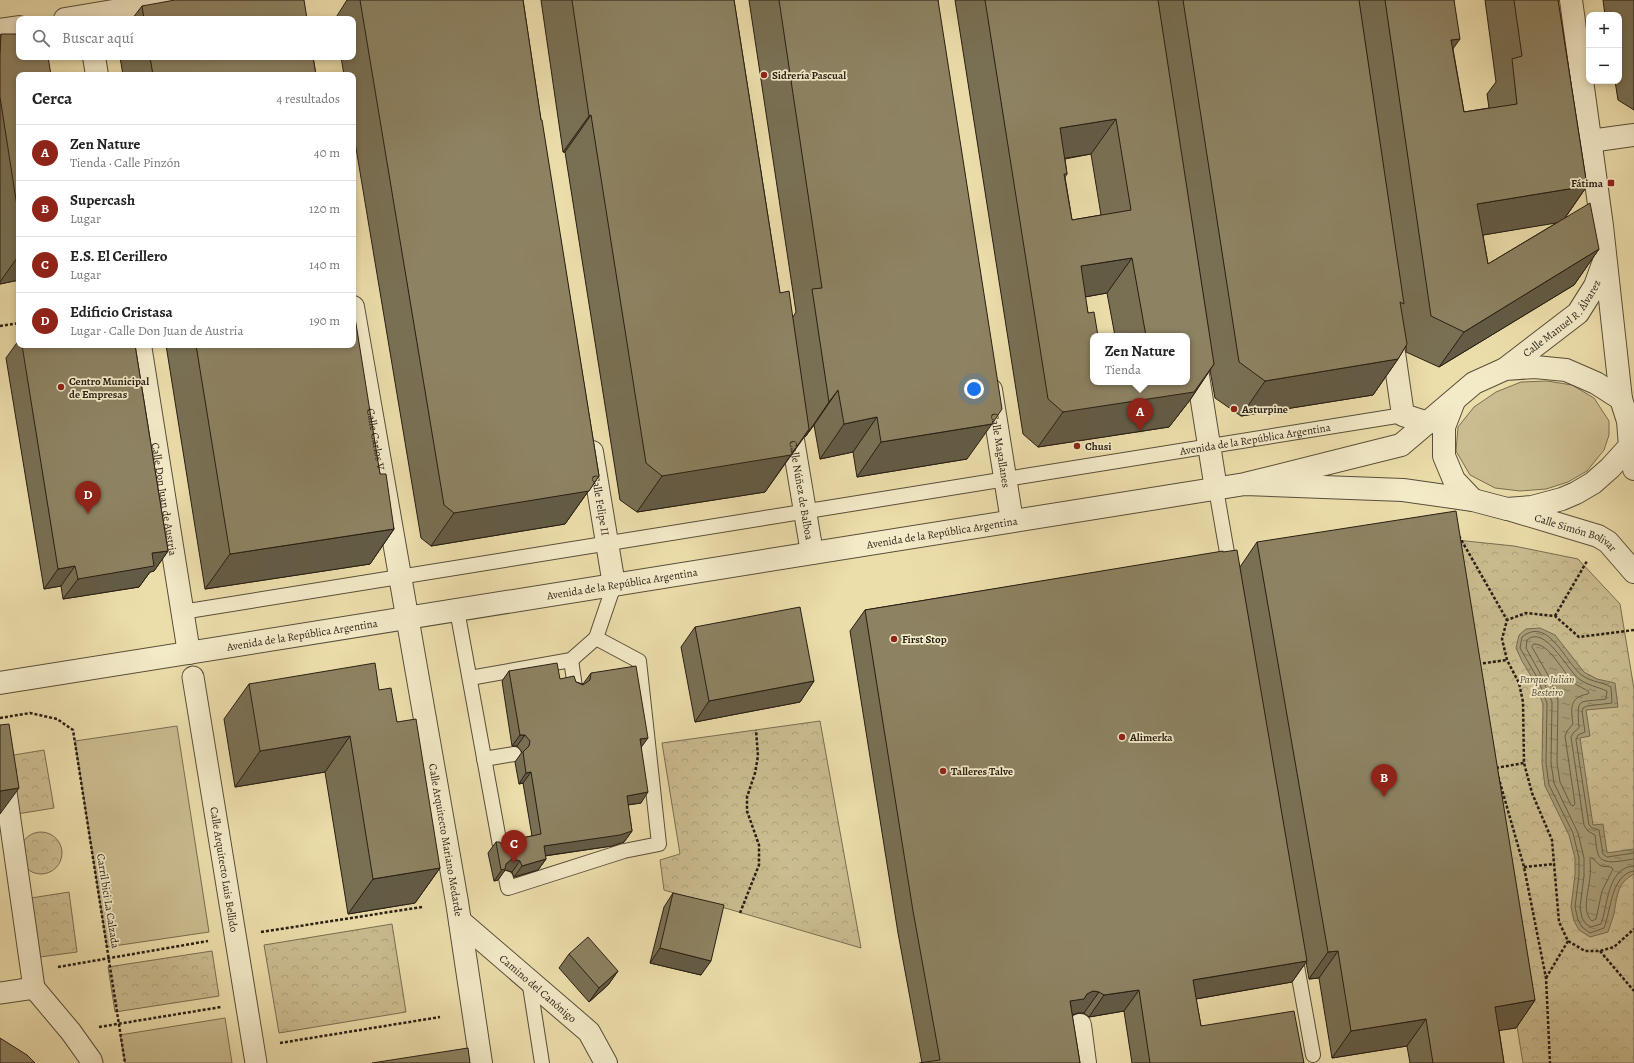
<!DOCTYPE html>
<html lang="es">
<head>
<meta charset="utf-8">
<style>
	body { margin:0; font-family:Alegreya,serif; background:#f6f6f6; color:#222 }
	.controls { position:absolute; right:12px; top:12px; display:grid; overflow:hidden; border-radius:8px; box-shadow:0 2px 6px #0003 }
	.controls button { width:36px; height:36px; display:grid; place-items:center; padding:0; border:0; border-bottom:1px solid #e0e0e0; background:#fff; color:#222; font:20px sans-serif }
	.you { position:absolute; left:974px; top:389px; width:14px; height:14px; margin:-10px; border:3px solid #fff; border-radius:50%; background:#1a73e8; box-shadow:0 0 0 6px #1a73e833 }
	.badge { display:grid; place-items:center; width:26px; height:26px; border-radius:50%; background:#8f2418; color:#fff; font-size:13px; font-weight:700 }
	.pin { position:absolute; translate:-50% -33px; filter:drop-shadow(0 1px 2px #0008) }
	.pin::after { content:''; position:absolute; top:21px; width:14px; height:12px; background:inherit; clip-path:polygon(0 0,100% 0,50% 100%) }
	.popup { position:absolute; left:1090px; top:333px; width:100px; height:52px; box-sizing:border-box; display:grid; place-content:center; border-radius:8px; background:#fff; filter:drop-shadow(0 1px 3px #0005); font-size:13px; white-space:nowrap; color:#767676 }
	.popup b { font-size:15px; color:#222 }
	.popup::after { content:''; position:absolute; left:50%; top:100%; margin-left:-8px; border:8px solid transparent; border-top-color:#fff }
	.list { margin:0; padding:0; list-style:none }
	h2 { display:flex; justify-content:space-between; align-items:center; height:52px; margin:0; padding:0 16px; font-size:17px }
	h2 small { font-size:13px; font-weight:400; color:#767676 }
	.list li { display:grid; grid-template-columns:26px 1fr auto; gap:12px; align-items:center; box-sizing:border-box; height:56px; padding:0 16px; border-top:1px solid #e0e0e0 }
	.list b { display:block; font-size:15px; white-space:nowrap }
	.list p { margin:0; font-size:13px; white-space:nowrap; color:#767676 }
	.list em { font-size:13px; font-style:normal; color:#767676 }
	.icon { flex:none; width:22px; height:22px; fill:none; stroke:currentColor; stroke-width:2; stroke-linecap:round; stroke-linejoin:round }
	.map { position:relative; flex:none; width:1634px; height:1063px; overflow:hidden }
	.search { position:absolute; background:#fff; box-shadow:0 2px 6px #0003; left:16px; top:16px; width:340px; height:44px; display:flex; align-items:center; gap:10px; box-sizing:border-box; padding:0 14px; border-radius:8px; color:#767676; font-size:15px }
	.panel { position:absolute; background:#fff; box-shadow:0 2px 6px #0003; left:16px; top:72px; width:340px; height:276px; border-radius:8px }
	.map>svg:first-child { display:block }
	.grass { fill:#cbbd91; stroke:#796e52 }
	.forest { fill:url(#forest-crowns); stroke:#796e52 }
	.water { fill:url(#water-ripples); stroke:#756a4f }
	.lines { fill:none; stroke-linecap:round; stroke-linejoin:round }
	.shore { stroke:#685e45; stroke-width:1 }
	.service-casing { stroke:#584e39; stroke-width:16 }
	.pedestrian-casing { stroke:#584e39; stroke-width:23 }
	.minor-casing { stroke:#584e39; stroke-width:24 }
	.tertiary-casing { stroke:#584e39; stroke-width:24 }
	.path { stroke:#271e13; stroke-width:2.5; stroke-dasharray:3 2; stroke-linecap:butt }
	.service { stroke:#f3eac8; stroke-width:14 }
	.pedestrian { stroke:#f3eac8; stroke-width:21 }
	.minor { stroke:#f3eac8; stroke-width:22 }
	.tertiary { stroke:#f3eac8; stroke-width:22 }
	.wall { fill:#797054; stroke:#271e13; fill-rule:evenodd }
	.shaded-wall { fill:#635b45; stroke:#271e13 }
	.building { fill:#8d8262; stroke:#271e13; fill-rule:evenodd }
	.poi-dot { fill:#8f2418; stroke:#f3eac8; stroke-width:1.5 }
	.labels { text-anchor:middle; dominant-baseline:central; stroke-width:3.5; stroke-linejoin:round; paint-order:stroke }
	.poi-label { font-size:11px; font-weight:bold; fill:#271e13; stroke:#f3eac8; text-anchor:start }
	.street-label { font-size:11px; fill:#271e13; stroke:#f3eac8 }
	.park-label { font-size:11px; font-style:italic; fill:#584e39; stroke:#f3eac8 }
</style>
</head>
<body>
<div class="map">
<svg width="1634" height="1063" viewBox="0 0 1634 1063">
	<defs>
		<pattern id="forest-crowns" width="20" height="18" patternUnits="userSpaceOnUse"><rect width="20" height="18" fill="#cbbd91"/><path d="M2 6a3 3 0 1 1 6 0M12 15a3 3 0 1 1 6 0" fill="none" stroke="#aea27c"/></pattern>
		<pattern id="water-ripples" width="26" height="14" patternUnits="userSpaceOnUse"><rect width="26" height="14" fill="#a99d77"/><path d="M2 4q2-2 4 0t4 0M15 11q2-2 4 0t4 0" fill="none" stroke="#8a7f60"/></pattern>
	</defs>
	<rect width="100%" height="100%" fill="#ecdeab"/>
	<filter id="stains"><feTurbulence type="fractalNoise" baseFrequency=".005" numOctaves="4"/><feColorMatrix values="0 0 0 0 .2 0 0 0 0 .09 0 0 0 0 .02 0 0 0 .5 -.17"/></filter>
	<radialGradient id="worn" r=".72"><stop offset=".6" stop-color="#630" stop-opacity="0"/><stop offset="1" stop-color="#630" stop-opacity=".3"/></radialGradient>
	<g class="grass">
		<path d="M 1547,381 L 1572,385 L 1594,398 L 1609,421 L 1609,435 L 1604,450 L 1587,471 L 1568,482 L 1546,489 L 1520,491 L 1495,488 L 1470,475 L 1456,451 L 1458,427 L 1474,407 L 1496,392 L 1521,382 Z"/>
		<path d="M 177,726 L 209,932 L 107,947 L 75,741 Z"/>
		<path d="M 225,1018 L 232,1063 L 125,1063 L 120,1035 Z"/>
	</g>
	<g class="forest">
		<path d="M 1437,538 L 1514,546 L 1578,559 L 1620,604 L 1634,689 L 1634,1063 L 1523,1063 Z"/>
		<path d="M 820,721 L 861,948 L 664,890 L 660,860 L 680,854 L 662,743 Z"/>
		<path d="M 44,750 L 54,808 L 17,814 L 8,756 Z"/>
		<circle cx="41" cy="853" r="21"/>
		<path d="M 69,892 L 77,952 L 40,957 L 31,898 Z"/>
		<path d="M 392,924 L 406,1012 L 279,1033 L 264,945 Z"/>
		<path d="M 212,951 L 219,996 L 115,1012 L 108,967 Z"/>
	</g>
	<path class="water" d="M 1540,628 L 1555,635 L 1584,672 L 1597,679 L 1615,683 L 1618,707 L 1586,710 L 1590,736 L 1580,738 L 1593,825 L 1603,824 L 1607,853 L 1634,849 L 1634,874 C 1617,883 1617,896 1614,914 C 1612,920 1610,926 1608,932 L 1590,937 L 1579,930 L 1574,921 L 1571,907 L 1575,875 L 1575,858 L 1569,835 L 1545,786 L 1542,763 L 1543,704 L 1534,681 L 1522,661 L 1516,648 L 1519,635 L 1526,629 Z"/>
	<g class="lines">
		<g class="shore">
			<path d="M 1534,644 C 1549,643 1563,672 1573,682 C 1578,687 1585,688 1589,692 L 1588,694 C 1569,697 1571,709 1573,724 L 1567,731 L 1565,736 L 1575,804 L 1573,806 L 1571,805 L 1560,782 L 1557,763 L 1558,700 L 1548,675 L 1532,647 Z"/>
			<path d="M 1634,853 L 1607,857 L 1603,854 L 1599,830 L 1592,828 L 1589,825 L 1576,740 L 1578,735 L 1585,732 L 1582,711 L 1583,708 L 1587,706 L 1612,703 L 1611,687 C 1602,682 1592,682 1583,676 C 1566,665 1549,615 1522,637 L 1520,648 L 1538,679 L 1547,703 L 1546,763 L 1549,785 L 1573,833 L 1579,858 L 1579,875 L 1575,907 L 1578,920 L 1582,927 L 1590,933 L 1604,928 C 1611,911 1611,874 1634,871"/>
			<path d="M 1592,858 L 1601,866 L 1611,867 L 1613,869 L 1602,891 L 1596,919 L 1592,921 C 1581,912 1589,889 1590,877 C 1591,871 1590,866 1590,860 Z"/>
			<path d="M 1634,859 C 1624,860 1602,867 1598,854 C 1596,848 1596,841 1595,835 L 1588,831 L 1584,825 L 1571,737 L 1574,732 L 1579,728 C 1577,696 1577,703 1606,699 L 1607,691 C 1598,687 1587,685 1579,679 C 1567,670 1545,624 1527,640 L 1526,648 L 1542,677 L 1552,702 L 1551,763 L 1554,783 L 1578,833 L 1584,858 L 1584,876 L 1580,907 L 1582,918 L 1586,924 L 1591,927 L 1601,924 C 1608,906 1607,867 1634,866"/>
		</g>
		<defs>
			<g id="service">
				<path d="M 1216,489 L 1230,570"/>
				<path d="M 457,610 L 501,851"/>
				<path id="s1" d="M 182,612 L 1403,415"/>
				<path d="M 571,660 L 575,687"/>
				<path d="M 470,678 L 571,660 L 596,638 L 614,585"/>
				<path d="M 484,759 L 514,754"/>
				<path d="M 506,878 L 508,888 L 624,851 L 659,844 L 639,661 L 596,638"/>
				<path d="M 1295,955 L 1313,1055"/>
				<path d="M 529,980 L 542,1063"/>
			</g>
			<g id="pedestrian">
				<path id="s2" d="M 193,677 L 256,1063"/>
				<path d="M 0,750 L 34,988 L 71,1032 L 91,1060 L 92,1063"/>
				<path d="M 0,993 L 34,988"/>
			</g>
			<g id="minor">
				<path d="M 1571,0 L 1602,226 L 1621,399"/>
				<path d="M 65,19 L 180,0"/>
				<path d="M 0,30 L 19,27"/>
				<path d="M 94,57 L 97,75"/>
				<path d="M 1590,141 L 1634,135"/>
				<path id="s3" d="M 353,307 L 457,902 L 481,1063"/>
				<path d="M 1391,332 L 1403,415 L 1428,423"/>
				<path id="s4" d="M 140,345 L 189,653"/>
				<path d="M 1195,357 L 1216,489"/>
				<path id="s5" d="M 1505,369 L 1578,313 L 1595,286 L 1604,261"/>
				<path id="s6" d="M 991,390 L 1012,521"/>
				<path d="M 1454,401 L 1444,427 L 1444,456 L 1454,480 L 1473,500"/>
				<path id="s7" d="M 790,422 L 812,553"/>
				<path d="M 1630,446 L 1634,469"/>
				<path id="s8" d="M 592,452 L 614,585"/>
				<path id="s9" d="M 1508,509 L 1598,536 L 1608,542 L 1634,572"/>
				<path id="s10" d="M 460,921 L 589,1032 L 606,1063"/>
				<path d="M 1080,1025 L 1085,1063"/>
			</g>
			<g id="tertiary">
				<path id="s11" d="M 0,683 L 1245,484 L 1401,445 L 1474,383 L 1505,369 L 1535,367 L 1566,370 L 1596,383 L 1621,399 L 1628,421 L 1630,446 L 1610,468 L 1593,483 L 1576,493 L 1562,499 L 1532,507 L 1507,509 L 1473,500 L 1403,490 L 1245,484"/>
			</g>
		</defs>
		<use href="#service" class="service-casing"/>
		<use href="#pedestrian" class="pedestrian-casing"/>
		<use href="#minor" class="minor-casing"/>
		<use href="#tertiary" class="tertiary-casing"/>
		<g class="path">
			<path d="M 0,326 L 19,323"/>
			<path d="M 1459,536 L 1507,620"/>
			<path d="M 1555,616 L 1587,561"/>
			<path d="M 1634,630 L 1579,637 L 1555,616 L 1526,613 L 1507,620 L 1502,639 L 1507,660 L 1519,683 L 1523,702 L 1524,763 L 1532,793 L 1552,840 L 1559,922 L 1568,941 L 1585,951 L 1600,951 L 1614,947 L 1634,929"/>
			<path d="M 1478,664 L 1507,660"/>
			<path d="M 0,718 L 30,713 L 57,719 L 73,730 L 125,1063"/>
			<path d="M 1496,768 L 1524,763"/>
			<path d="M 1497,772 L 1524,867 L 1546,978 L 1550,1063"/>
			<path d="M 1524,867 L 1555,864"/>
			<path d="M 740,913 L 759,865 L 759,845 L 747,811 L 747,797 L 755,773 L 758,756 L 756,730"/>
			<path d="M 261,932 L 422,907"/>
			<path d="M 1600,951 L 1634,991"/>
			<path d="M 58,967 L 208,941"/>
			<path d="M 1546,978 L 1568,941"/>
			<path d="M 99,1027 L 221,1007"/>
			<path d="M 280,1043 L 440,1017"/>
		</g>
		<use href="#service" class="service"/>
		<use href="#pedestrian" class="pedestrian"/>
		<use href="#minor" class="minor"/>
		<use href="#tertiary" class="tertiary"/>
	</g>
	<g class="wall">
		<path d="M 347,0 L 523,0 L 541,120 L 599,476 L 565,524 L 431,546 L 421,538 L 353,130 L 353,75 L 344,75 L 341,57 L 353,57 L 353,19 L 335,19 Z"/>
		<path d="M 541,0 L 734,0 L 780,293 L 793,317 L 796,312 L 749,0 L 938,0 L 967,459 L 857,477 L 853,452 L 820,459 L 814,425 L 805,437 L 805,436 L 765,492 L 637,512 L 620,500 L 565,152 L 563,152 Z"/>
		<path d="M 955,0 L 1454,0 L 1453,49 L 1464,112 L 1489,108 L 1487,94 L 1496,82 L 1485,0 L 1558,0 L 1587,186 L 1565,218 L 1599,249 L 1574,285 L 1439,367 L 1406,352 L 1406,346 L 1398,359 L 1373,395 L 1241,416 L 1215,398 L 1210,370 L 1190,400 L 1169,427 L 1038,447 L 1023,434 ZM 1091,154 L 1101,215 L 1072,220 L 1065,177 L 1067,174 L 1065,159 ZM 1558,222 L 1488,264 L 1483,235 ZM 1107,293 L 1115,336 L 1187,336 L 1093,382 L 1088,313 L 1085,297 Z"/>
		<path d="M 1603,0 L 1634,0 L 1634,110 L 1618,100 L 1615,81 L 1619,81 L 1619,15 L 1605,15 Z"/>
		<path d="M 142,6 L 307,19 L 132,19 Z"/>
		<path d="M 1,34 L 19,57 L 19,280 L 0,284 L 0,35 Z"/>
		<path d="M 120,57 L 313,57 L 316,75 L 123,75 Z"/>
		<path d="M 19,340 L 19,345 L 135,345 L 168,551 L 154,571 L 150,572 L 139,587 L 63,599 L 61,586 L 44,589 L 6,358 Z"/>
		<path d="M 166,345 L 353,345 L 380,474 L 394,529 L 370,564 L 205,589 Z"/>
		<path d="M 1257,542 L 1535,1000 L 1516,1028 L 1499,1030 L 1504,1063 L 1410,1063 L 1407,1046 L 1332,1058 L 1319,978 L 1309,979 L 1306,962 L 1292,982 L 1196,999 L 1201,1026 L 1304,1063 L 1132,1063 L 1124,1011 L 1089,1017 L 1084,1013 L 1078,1013 L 1072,1015 L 1080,1063 L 922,1063 L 898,933 L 850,631 L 865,610 L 1223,552 L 1240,567 Z"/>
		<path d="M 695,627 L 814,681 L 800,702 L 695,722 L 681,647 Z"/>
		<path d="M 509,671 L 576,682 L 583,684 L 591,673 L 641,747 L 641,803 L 628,805 L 632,831 L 624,842 L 612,846 L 545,856 L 546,859 L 538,870 L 514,877 L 512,872 L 505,870 L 498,880 L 494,881 L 488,853 L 496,842 L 502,846 L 510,848 L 517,839 L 532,836 L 523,783 L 519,784 L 515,762 L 522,752 L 517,746 L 512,746 L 502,681 Z"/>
		<path d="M 249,684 L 379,690 L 397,722 L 440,868 L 415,903 L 348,914 L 325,772 L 235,787 L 224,719 Z"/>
		<path d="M 673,893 L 701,975 L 650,963 L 664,907 Z"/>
		<path d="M 569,954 L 618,971 L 608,985 L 589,1002 L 559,968 Z"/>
	</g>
	<g class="shaded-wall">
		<path d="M 1460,39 L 1435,74 L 1451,40 Z"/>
		<path d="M 591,115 L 565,152 L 563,152 L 589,116 Z"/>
		<path d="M 1116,119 L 1091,154 L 1035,163 L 1060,128 Z"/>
		<path d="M 1587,186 L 1562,222 L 1453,240 L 1477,204 Z"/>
		<path d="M 1599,249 L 1574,285 L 1439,367 L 1464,332 Z"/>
		<path d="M 19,255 L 19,280 L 0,284 L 0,282 Z"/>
		<path d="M 1132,258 L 1107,293 L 1056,302 L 1081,266 Z"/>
		<path d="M 1398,359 L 1373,395 L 1241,416 L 1265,381 Z"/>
		<path d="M 1214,364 L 1190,400 L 1169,427 L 1038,447 L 1063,412 Z"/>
		<path d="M 838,390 L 814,425 L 805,437 L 829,402 Z"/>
		<path d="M 877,417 L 853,452 L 820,459 L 844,424 Z"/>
		<path d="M 992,424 L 967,459 L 857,477 L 881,442 Z"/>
		<path d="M 809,429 L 765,492 L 637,512 L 662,476 Z"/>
		<path d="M 599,476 L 565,524 L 431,546 L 454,513 Z"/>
		<path d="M 394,529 L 370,564 L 205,589 L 230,554 Z"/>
		<path d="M 168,551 L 154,571 L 150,572 L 139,587 L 63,599 L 78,579 L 152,553 Z"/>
		<path d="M 75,566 L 61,586 L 44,589 L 58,569 Z"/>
		<path d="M 814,681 L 800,702 L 695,722 L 709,701 Z"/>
		<path d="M 520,735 L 525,735 L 517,746 L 512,746 Z"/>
		<path d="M 350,736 L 325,772 L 235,787 L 260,751 Z"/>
		<path d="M 648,738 L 640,749 L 640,739 Z"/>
		<path d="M 531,772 L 523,783 L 519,784 L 526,773 Z"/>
		<path d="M 19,788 L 0,814 L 0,791 Z"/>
		<path d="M 648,792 L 641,803 L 619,806 L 627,796 Z"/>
		<path d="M 632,831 L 624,842 L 612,846 L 536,857 L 544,846 Z"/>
		<path d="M 512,859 L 520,861 L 512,872 L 505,870 L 498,880 L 494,881 L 506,864 Z"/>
		<path d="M 546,859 L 538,870 L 514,877 L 522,866 Z"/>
		<path d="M 440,868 L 415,903 L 348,914 L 373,879 Z"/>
		<path d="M 660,948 L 711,961 L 701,975 L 650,963 Z"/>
		<path d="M 1338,951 L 1319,978 L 1309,979 L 1328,952 Z"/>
		<path d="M 1307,961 L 1292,982 L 1178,1002 L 1193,980 Z"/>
		<path d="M 618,971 L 608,985 L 589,1002 L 599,988 Z"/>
		<path d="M 1139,990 L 1124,1011 L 1089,1017 L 1104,995 Z"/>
		<path d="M 1093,991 L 1099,992 L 1084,1013 L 1078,1013 L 1072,1015 L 1070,1001 Z"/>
		<path d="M 1535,1000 L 1516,1028 L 1476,1034 L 1495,1007 Z"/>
		<path d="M 1426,1019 L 1407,1046 L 1332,1058 L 1351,1031 Z"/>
	</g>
	<g class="building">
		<path d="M 175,0 L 304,0 L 307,19 L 144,19 L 142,6 Z"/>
		<path d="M 360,0 L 523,0 L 541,120 L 542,120 L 599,476 L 589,491 L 454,513 L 444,505 Z"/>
		<path d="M 572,0 L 734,0 L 780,293 L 789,291 L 809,429 L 791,455 L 662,476 L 646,463 L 591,115 L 589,116 Z"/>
		<path d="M 779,0 L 938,0 L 1002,409 L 992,424 L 881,442 L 877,417 L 844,424 L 838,390 L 829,402 L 812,289 L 822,288 Z"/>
		<path d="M 985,0 L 1158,0 L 1214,364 L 1194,392 L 1063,412 L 1048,399 ZM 1116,119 L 1131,210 L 1072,220 L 1064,174 L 1067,174 L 1060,128 ZM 1132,258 L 1146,336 L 1187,336 L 1187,382 L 1093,382 L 1093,336 L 1098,336 L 1094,312 L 1088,313 L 1081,266 Z"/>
		<path d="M 1183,0 L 1359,0 L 1404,304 L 1400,302 L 1407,344 L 1398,359 L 1265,381 L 1239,362 Z"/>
		<path d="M 1385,0 L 1454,0 L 1460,39 L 1451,40 L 1464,112 L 1517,104 L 1512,59 L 1522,56 L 1514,0 L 1558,0 L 1587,186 L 1477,204 L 1488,264 L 1590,203 L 1599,249 L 1464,332 L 1431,316 Z"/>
		<path d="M 1,34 L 19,34 L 19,57 L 48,57 L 51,75 L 19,75 L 19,219 L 0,97 L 0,55 Z"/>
		<path d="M 150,57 L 313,57 L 316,75 L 153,75 Z"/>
		<path d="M 353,305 L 380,474 L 386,474 L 394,529 L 230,554 L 196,345 L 353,345 Z"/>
		<path d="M 22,345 L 135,345 L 168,551 L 152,553 L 154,566 L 78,579 L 75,566 L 58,569 Z"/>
		<path d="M 1456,511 L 1535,1000 L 1495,1007 L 1504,1063 L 1433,1063 L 1426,1019 L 1351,1031 L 1338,951 L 1328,952 L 1257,542 Z"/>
		<path d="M 1237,550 L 1307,961 L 1193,980 L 1201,1026 L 1294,1011 L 1304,1063 L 1150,1063 L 1139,990 L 1104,995 L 1099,992 L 1093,991 L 1087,994 L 1084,999 L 1070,1001 L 1080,1063 L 919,1063 L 940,1060 L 913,911 L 865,610 L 1223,551 L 1223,552 Z"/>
		<path d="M 800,607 L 814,681 L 709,701 L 695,627 Z"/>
		<path d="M 375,663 L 379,690 L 391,688 L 397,722 L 416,719 L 440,868 L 373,879 L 350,736 L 260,751 L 249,684 Z"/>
		<path d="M 557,663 L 560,679 L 574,676 L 576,682 L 583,685 L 590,680 L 591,673 L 636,666 L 648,738 L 640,739 L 648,792 L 627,796 L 632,831 L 620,835 L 544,846 L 546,859 L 522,866 L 520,861 L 512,859 L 506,864 L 505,869 L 501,870 L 496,842 L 500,842 L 502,846 L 510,848 L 514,846 L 517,839 L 541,834 L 531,772 L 526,773 L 523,752 L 529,746 L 530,741 L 525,735 L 520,735 L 509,671 Z"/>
		<path d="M 9,724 L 19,788 L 0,791 L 0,725 Z"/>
		<path d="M 673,893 L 724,905 L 711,961 L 660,948 Z"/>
		<path d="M 588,937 L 618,971 L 599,988 L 569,954 Z"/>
		<path d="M 0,1038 L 27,1055 L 35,1063 L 0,1063 Z"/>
		<path d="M 468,1048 L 470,1063 L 372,1063 Z"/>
	</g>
	<g class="poi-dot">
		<circle cx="764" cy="75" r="4"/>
		<rect x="1607" y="179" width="8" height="8" rx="2"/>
		<circle cx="61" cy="387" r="4"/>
		<circle cx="1234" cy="409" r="4"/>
		<circle cx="1077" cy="446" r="4"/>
		<circle cx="894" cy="639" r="4"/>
		<circle cx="1122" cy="737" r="4"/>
		<circle cx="943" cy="771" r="4"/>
	</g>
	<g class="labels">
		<g class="poi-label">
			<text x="772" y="75">Sidrería Pascual</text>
			<text x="1603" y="183" text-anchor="end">Fátima</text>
			<text x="69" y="381">Centro Municipal<tspan x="69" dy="13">de Empresas</tspan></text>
			<text x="1242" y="409">Asturpine</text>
			<text x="1085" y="446">Chusi</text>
			<text x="902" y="639">First Stop</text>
			<text x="1130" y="737">Alimerka</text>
			<text x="951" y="771">Talleres Talve</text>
		</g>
		<g class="street-label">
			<text stroke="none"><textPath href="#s5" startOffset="77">Calle Manuel R. Álvarez</textPath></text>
			<text stroke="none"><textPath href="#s3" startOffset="134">Calle Carlos V</textPath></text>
			<text stroke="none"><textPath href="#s1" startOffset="1087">Avenida de la República Argentina</textPath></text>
			<text stroke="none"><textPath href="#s6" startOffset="61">Calle Magallanes</textPath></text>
			<text stroke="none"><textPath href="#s7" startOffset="69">Calle Núñez de Balboa</textPath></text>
			<text stroke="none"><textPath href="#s4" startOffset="156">Calle Don Juan de Austria</textPath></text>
			<text stroke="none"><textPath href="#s8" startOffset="54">Calle Felipe II</textPath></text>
			<text stroke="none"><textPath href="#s11" startOffset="954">Avenida de la República Argentina</textPath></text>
			<text stroke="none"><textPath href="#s9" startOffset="72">Calle Simón Bolivar</textPath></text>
			<text stroke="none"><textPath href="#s11" startOffset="630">Avenida de la República Argentina</textPath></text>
			<text stroke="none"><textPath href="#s11" startOffset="306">Avenida de la República Argentina</textPath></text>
			<text stroke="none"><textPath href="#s3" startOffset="541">Calle Arquitecto Mariano Medarde</textPath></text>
			<text stroke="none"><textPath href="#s2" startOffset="195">Calle Arquitecto Luis Bellido</textPath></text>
			<text transform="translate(108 901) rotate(81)">Carril bici La Calzada</text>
			<text stroke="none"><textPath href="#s10" startOffset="103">Camino del Canónigo</textPath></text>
		</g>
		<g class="park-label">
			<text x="1547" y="679">Parque Julián<tspan x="1547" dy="13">Besteiro</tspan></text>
		</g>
	</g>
	<rect width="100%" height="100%" filter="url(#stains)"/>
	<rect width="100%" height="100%" fill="url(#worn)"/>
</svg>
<div class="controls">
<button>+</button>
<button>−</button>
</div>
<div class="you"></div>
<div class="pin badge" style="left:1140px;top:431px">A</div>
<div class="popup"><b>Zen Nature</b>Tienda</div>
<div class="pin badge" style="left:1384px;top:797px">B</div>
<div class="pin badge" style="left:514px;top:863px">C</div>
<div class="pin badge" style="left:88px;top:514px">D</div>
<div class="search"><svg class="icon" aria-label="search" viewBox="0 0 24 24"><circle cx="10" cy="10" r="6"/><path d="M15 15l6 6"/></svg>Buscar aquí</div>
<section class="panel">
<h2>Cerca<small>4 resultados</small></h2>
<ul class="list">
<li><span class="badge">A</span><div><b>Zen Nature</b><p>Tienda · Calle Pinzón</p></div><em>40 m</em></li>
<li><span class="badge">B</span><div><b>Supercash</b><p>Lugar</p></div><em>120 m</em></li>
<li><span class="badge">C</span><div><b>E.S. El Cerillero</b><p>Lugar</p></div><em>140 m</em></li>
<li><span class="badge">D</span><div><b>Edificio Cristasa</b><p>Lugar · Calle Don Juan de Austria</p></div><em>190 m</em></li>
</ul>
</section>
</div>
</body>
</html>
